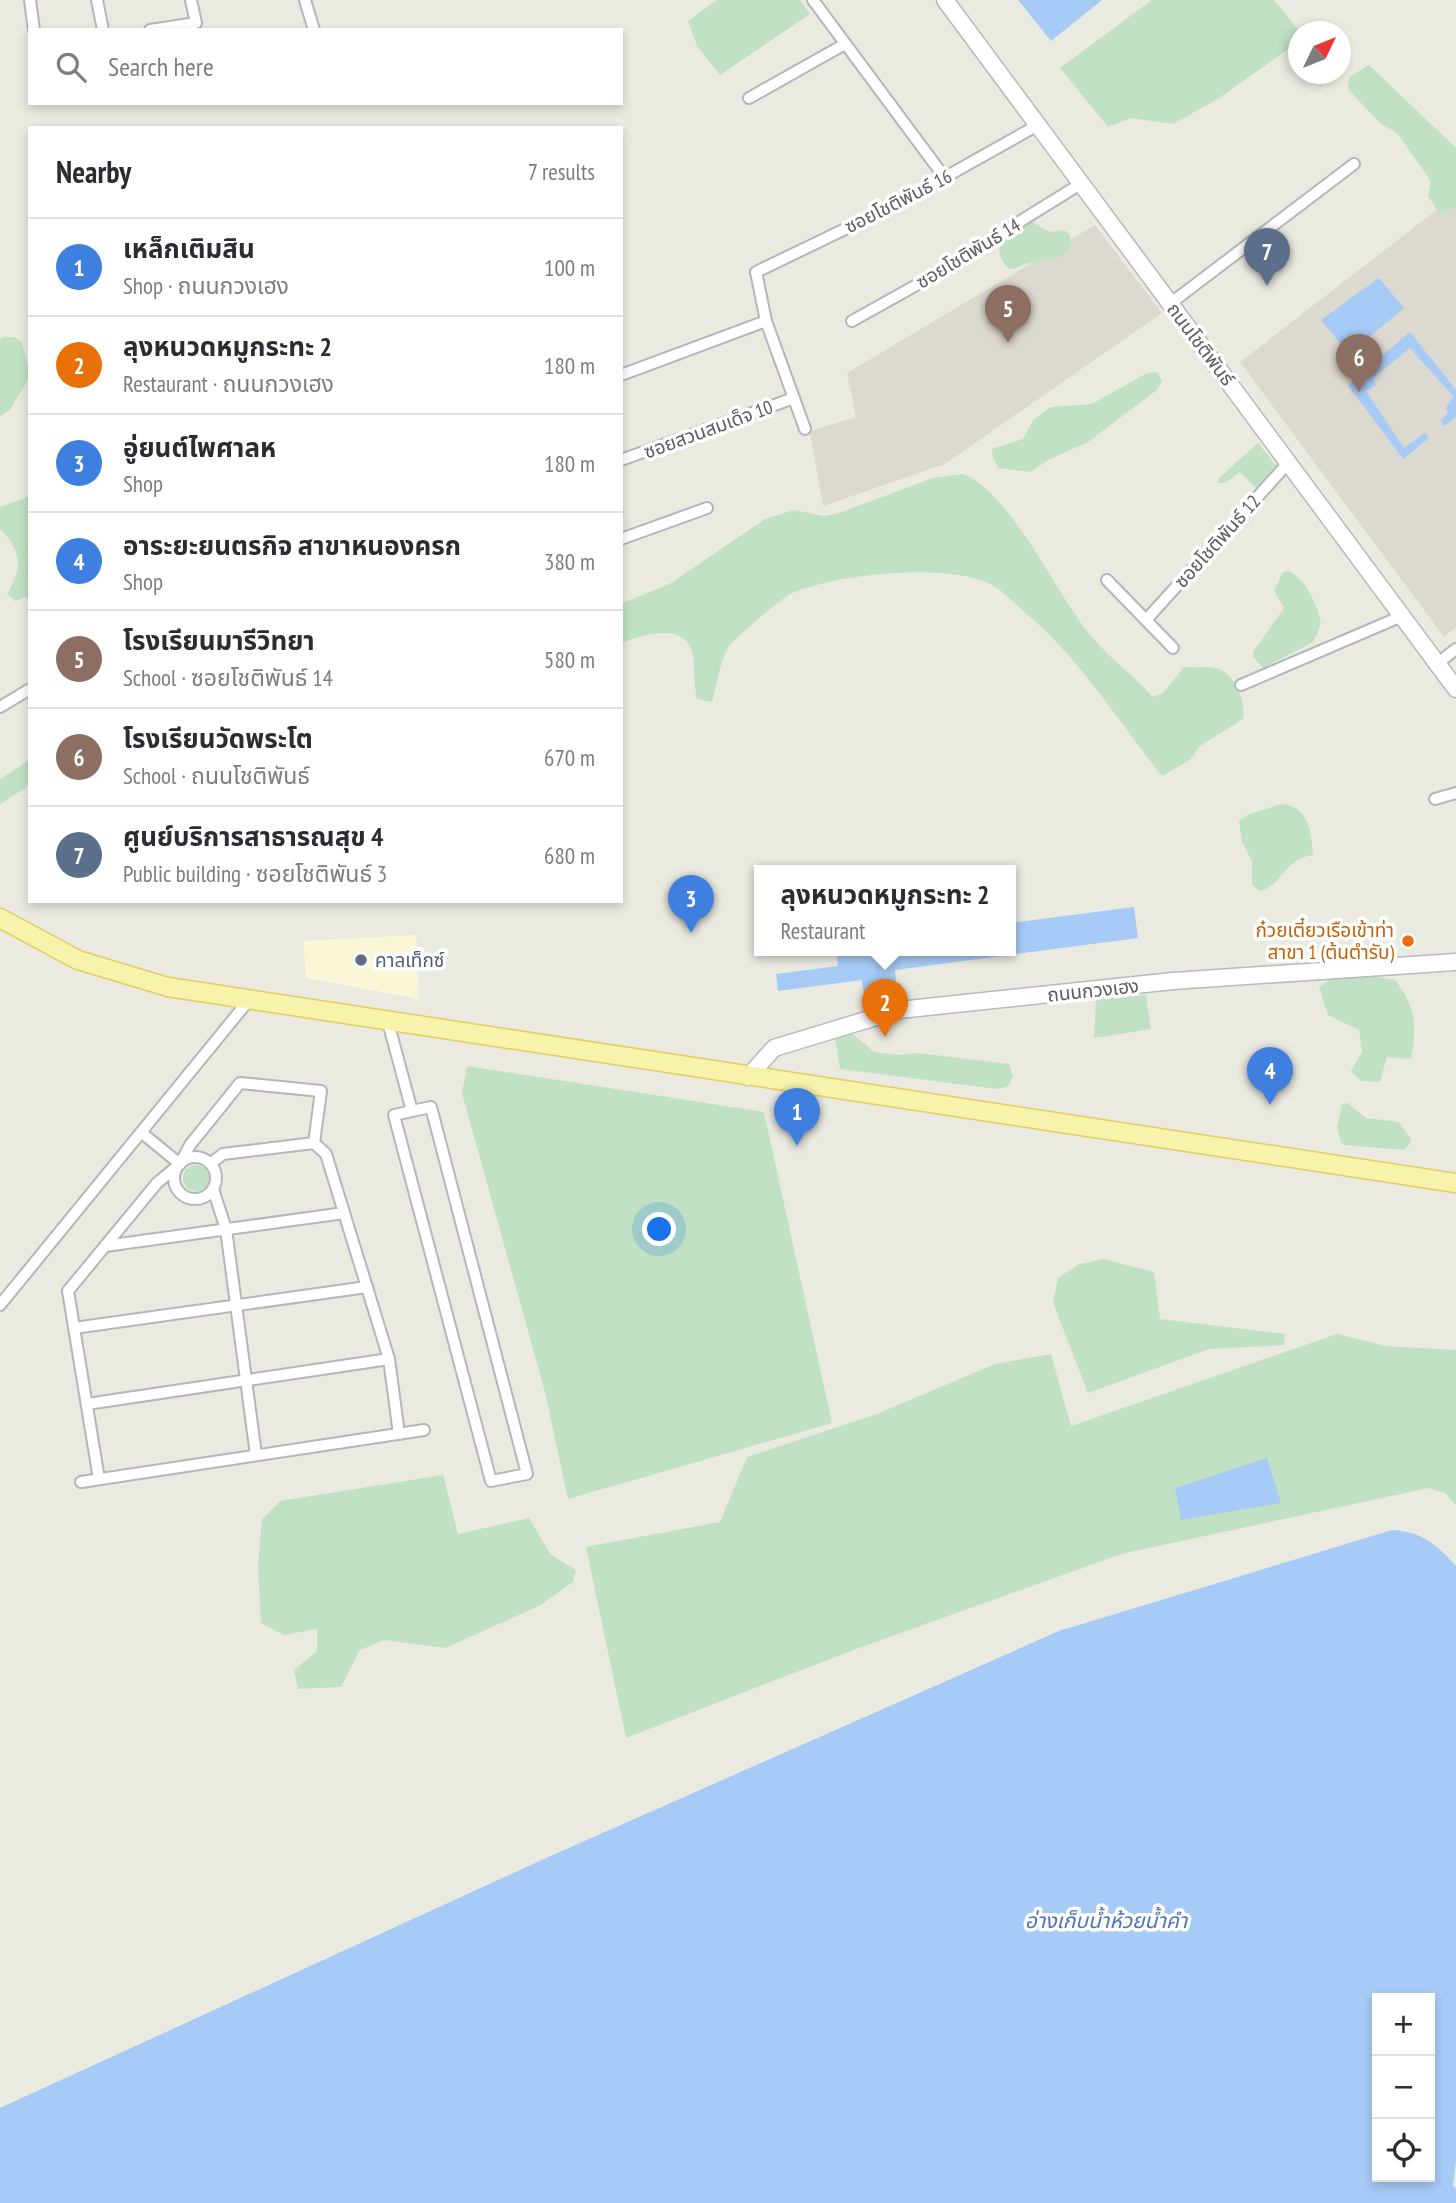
<!DOCTYPE html>
<html lang="en">
<head>
<meta charset="utf-8">
<style>
	body { margin:0; font-family:"PT Sans Narrow","Noto Sans Thai",sans-serif; background:#f7f7f7; color:#2b2b33 }
	.controls { position:absolute; right:21px; bottom:21px; display:grid; overflow:hidden; border-radius:0px; box-shadow:0 4px 10px #0003 }
	.controls button { width:63px; height:63px; display:grid; place-items:center; padding:0; border:0; border-bottom:2px solid #e1e1e2; background:#fff; color:#2b2b33; font:35px sans-serif }
	.compass { position:absolute; left:1288px; top:21px; width:63px; height:63px; border-radius:50%; background:#fff; box-shadow:0 4px 10px #0003; rotate:47deg }
	.you { position:absolute; left:660px; top:1230px; width:24px; height:24px; margin:-18px; border:5px solid #fff; border-radius:50%; background:#1a73e8; box-shadow:0 0 0 10px #1a73e833 }
	.badge { display:grid; place-items:center; width:46px; height:46px; border-radius:50%; background:#1a73e8; color:#fff; font-size:23px; font-weight:700 }
	.pin { position:absolute; translate:-50% -58px; filter:drop-shadow(0 2px 4px #0008) }
	.pin::after { content:''; position:absolute; top:37px; width:24px; height:21px; background:inherit; clip-path:polygon(0 0,100% 0,50% 100%) }
	.popup { position:absolute; left:754px; top:865px; width:262px; height:91px; box-sizing:border-box; display:grid; place-content:center; border-radius:0px; background:#fff; filter:drop-shadow(0 2px 5px #0005); font-size:23px; white-space:nowrap; color:#7c7c81 }
	.popup b { font-size:26px; color:#2b2b33 }
	.popup::after { content:''; position:absolute; left:50%; top:100%; margin-left:-14px; border:14px solid transparent; border-top-color:#fff }
	.list { margin:0; padding:0; list-style:none }
	h2 { display:flex; justify-content:space-between; align-items:center; height:91px; margin:0; padding:0 28px; font-size:30px }
	h2 small { font-size:23px; font-weight:400; color:#7c7c81 }
	.list li { display:grid; grid-template-columns:46px 1fr auto; gap:21px; align-items:center; box-sizing:border-box; height:98px; padding:0 28px; border-top:2px solid #e1e1e2 }
	.list b { display:block; font-size:26px; white-space:nowrap }
	.list p { margin:0; font-size:23px; white-space:nowrap; color:#7c7c81 }
	.list em { font-size:23px; font-style:normal; color:#7c7c81 }
	.icon { flex:none; width:38px; height:38px; fill:none; stroke:currentColor; stroke-width:2; stroke-linecap:round; stroke-linejoin:round }
	.map { position:relative; flex:none; width:1456px; height:2203px; overflow:hidden }
	.search { position:absolute; background:#fff; box-shadow:0 4px 10px #0003; left:28px; top:28px; width:595px; height:77px; display:flex; align-items:center; gap:18px; box-sizing:border-box; padding:0 24px; border-radius:0px; color:#7c7c81; font-size:26px }
	.panel { position:absolute; background:#fff; box-shadow:0 4px 10px #0003; left:28px; top:126px; width:595px; height:777px; border-radius:0px }
	.map>svg:first-child { display:block }
	.commercial { fill:#faf6d8 }
	.education { fill:#dbd9d0 }
	.green { fill:#c0e1c3 }
	.water { fill:#a6cbf6; fill-rule:evenodd }
	.lines { fill:none; stroke-linecap:round; stroke-linejoin:round }
	.street-casing { stroke:#b4b6bb; stroke-width:14 }
	.secondary-casing { stroke:#b7b9bf; stroke-width:19 }
	.primary-casing { stroke:#e3cd62; stroke-width:21 }
	.street { stroke:#fff; stroke-width:10 }
	.secondary { stroke:#fff; stroke-width:16 }
	.primary { stroke:#f7f3ab; stroke-width:18 }
	.food-dot { fill:#e8710a; stroke:#fff; stroke-width:2.5 }
	.service-dot { fill:#5c6f8a; stroke:#fff; stroke-width:2.5 }
	.labels { text-anchor:middle; dominant-baseline:central; stroke-width:7; stroke-linejoin:round; paint-order:stroke }
	.street-label { font-size:19px; fill:#5a5c61; stroke:#fff }
	.food-label { font-size:19px; fill:#c56008; stroke:#fff; text-anchor:end }
	.service-label { font-size:19px; fill:#4e5e75; stroke:#fff; text-anchor:start }
	.water-label { font-size:21px; font-style:italic; fill:#4c75b6; stroke:#fff }
</style>
</head>
<body>
<div class="map">
<svg width="1456" height="2203" viewBox="0 0 1456 2203">
	<rect width="100%" height="100%" fill="#ebeae1"/>
	<path class="commercial" d="M 416,935 L 419,999 L 306,978 L 303,941 Z"/>
	<g class="education">
		<path d="M 1456,195 L 1456,627 L 1444,637 L 1240,362 Z"/>
		<path d="M 1095,225 L 1162,313 L 945,464 L 823,506 L 810,431 L 856,417 L 847,373 Z"/>
	</g>
	<g class="green">
		<path d="M 717,0 L 800,0 L 810,14 L 720,75 L 697,46 L 688,21 Z"/>
		<path d="M 1152,0 L 1274,0 L 1299,31 L 1298,58 L 1290,48 L 1216,100 L 1173,124 L 1131,118 L 1108,127 L 1060,68 Z"/>
		<path d="M 1369,65 L 1456,148 L 1456,207 L 1439,213 L 1428,196 L 1431,181 L 1397,133 L 1380,123 L 1348,89 L 1349,77 Z"/>
		<path d="M 1031,221 L 1049,232 L 1064,230 L 1070,235 C 1077,261 1040,259 1025,264 C 1019,266 1016,269 1009,269 C 985,245 1011,232 1031,221 Z"/>
		<path d="M 3,337 L 14,337 L 22,343 L 30,376 L 10,410 L 0,416 L 0,340 Z"/>
		<path d="M 1157,372 L 1162,381 L 1157,390 L 1088,442 L 1048,460 L 1031,472 L 999,468 L 993,459 L 992,449 L 1023,439 L 1033,420 L 1051,407 L 1092,404 L 1147,373 Z"/>
		<path d="M 1258,443 L 1278,468 L 1257,489 L 1240,472 L 1225,483 L 1218,483 L 1219,478 Z"/>
		<path d="M 963,474 C 1013,494 1056,595 1092,637 C 1110,659 1134,676 1153,697 L 1163,693 L 1184,667 C 1209,668 1224,662 1237,687 C 1242,699 1245,706 1243,719 L 1200,746 L 1190,760 L 1162,776 C 1114,716 1082,660 1022,610 C 1013,602 1004,592 994,586 C 950,561 835,574 790,594 C 782,598 735,638 729,646 C 720,660 717,685 712,702 L 697,699 C 693,683 696,664 691,649 C 681,622 640,636 621,643 L 621,604 L 671,583 L 765,519 L 794,510 L 824,516 L 839,513 L 933,478 Z"/>
		<path d="M 30,496 L 30,601 L 25,597 L 16,601 L 7,594 C 23,568 22,551 0,529 L 0,507 Z"/>
		<path d="M 1288,571 C 1306,578 1318,606 1321,624 L 1313,642 L 1263,668 L 1253,657 L 1253,652 L 1284,608 L 1274,591 L 1283,572 Z"/>
		<path d="M 30,760 L 30,785 L 0,804 L 0,779 Z"/>
		<path d="M 1281,804 C 1308,805 1312,833 1313,855 C 1284,859 1284,884 1260,891 L 1252,885 L 1252,861 L 1242,842 L 1239,821 L 1247,815 Z"/>
		<path d="M 1367,975 L 1395,980 C 1416,1007 1417,1025 1411,1059 L 1387,1057 L 1380,1082 L 1361,1081 L 1351,1071 L 1362,1052 L 1359,1030 L 1328,1015 L 1319,987 L 1334,976 Z"/>
		<path d="M 1146,995 L 1151,1029 L 1094,1038 L 1096,999 Z"/>
		<path d="M 842,1032 L 853,1034 L 874,1052 L 897,1055 L 918,1053 L 1009,1064 L 1013,1077 L 1007,1087 L 998,1089 L 840,1069 L 835,1037 Z"/>
		<path d="M 467,1066 L 764,1112 L 832,1423 L 568,1499 L 545,1392 L 462,1093 Z"/>
		<path d="M 1347,1103 L 1366,1118 L 1399,1122 L 1411,1139 L 1410,1144 L 1403,1150 L 1345,1145 L 1341,1142 L 1337,1127 L 1342,1104 Z"/>
		<circle cx="196" cy="1178" r="13"/>
		<path d="M 1103,1259 L 1154,1272 L 1160,1319 L 1285,1334 L 1284,1345 L 1209,1349 L 1088,1393 L 1053,1303 L 1058,1278 L 1079,1264 Z"/>
		<path d="M 1337,1334 L 1385,1346 L 1456,1350 L 1456,1505 L 1445,1493 L 1428,1488 L 1121,1554 L 856,1649 L 626,1738 L 586,1547 L 720,1522 L 747,1457 L 877,1414 L 995,1364 L 1051,1354 L 1071,1426 Z"/>
		<path d="M 443,1475 L 458,1534 L 529,1518 L 551,1555 L 576,1570 L 573,1582 L 539,1606 L 445,1648 L 384,1640 L 360,1650 L 341,1687 L 298,1689 L 294,1670 L 317,1651 L 317,1629 L 284,1635 L 261,1623 L 258,1566 L 262,1519 L 280,1501 Z"/>
	</g>
	<g class="water">
		<path d="M 1018,0 L 1102,0 L 1051,41 Z"/>
		<path d="M 1379,278 L 1404,308 L 1349,354 L 1321,320 Z"/>
		<path d="M 1410,332 L 1456,390 L 1456,416 L 1445,426 L 1440,421 L 1448,413 L 1446,407 L 1454,397 L 1410,348 L 1373,378 L 1376,385 L 1366,391 L 1404,448 L 1425,433 L 1429,438 L 1403,459 L 1348,385 Z"/>
		<path d="M 1134,907 L 1138,938 L 895,970 L 897,996 L 865,1000 L 862,980 L 778,991 L 776,974 L 838,966 L 836,951 L 1011,951 L 1011,923 Z"/>
		<path d="M 1267,1458 L 1281,1503 L 1181,1520 L 1175,1488 Z"/>
		<path d="M 1392,1530 C 1420,1531 1438,1545 1456,1566 L 1456,2161 L 1453,2185 L 1456,2189 L 1456,2203 L 0,2203 L 0,2108 L 544,1859 L 1059,1631 ZM 1430,1998 L 1430,2177 L 1377,2177 L 1377,1998 Z"/>
	</g>
	<g class="lines">
		<defs>
			<g id="street">
				<path d="M 30,0 L 34,30"/>
				<path d="M 97,0 L 103,30"/>
				<path d="M 305,0 L 314,30"/>
				<path d="M 813,0 L 945,178"/>
				<path d="M 150,30 L 196,23 L 191,0"/>
				<path d="M 749,98 L 845,44"/>
				<path d="M 1171,303 L 1354,164"/>
				<path d="M 852,321 L 929,278 L 1082,183"/>
				<path d="M 621,375 L 766,321"/>
				<path d="M 805,429 L 766,321 L 756,272 L 899,203 L 1038,125"/>
				<path d="M 621,460 L 794,398"/>
				<path d="M 621,539 L 707,508"/>
				<path d="M 1107,580 L 1173,648"/>
				<path d="M 1146,620 L 1289,462"/>
				<path d="M 1437,664 L 1456,649"/>
				<path d="M 1241,685 L 1402,616"/>
				<path d="M 0,707 L 30,689"/>
				<path d="M 1435,799 L 1456,793"/>
				<path d="M 388,1022 L 412,1111 L 431,1107 L 527,1474 L 491,1481 L 394,1115 L 412,1111"/>
				<path d="M 142,1133 L 180,1164"/>
				<circle cx="195" cy="1178" r="21"/>
				<path d="M 210,1164 L 223,1154 L 314,1143 L 326,1154 L 389,1359 L 399,1434"/>
				<path d="M 213,1189 L 226,1229 L 256,1455"/>
				<path d="M 105,1246 L 344,1213"/>
				<path d="M 0,1305 L 249,1000"/>
				<path d="M 74,1328 L 367,1287"/>
				<path d="M 87,1404 L 389,1359"/>
				<path d="M 99,1479 L 68,1291 L 157,1183 L 180,1164 L 190,1145 L 240,1083 L 321,1091 L 314,1143"/>
				<path d="M 81,1482 L 424,1430"/>
			</g>
			<g id="secondary">
				<path d="M 945,0 L 1456,689"/>
				<path d="M 748,1077 L 774,1048 L 899,1010 L 1173,981 L 1456,962"/>
			</g>
			<path id="primary" d="M 0,918 L 78,960 L 168,987 L 1456,1183"/>
		</defs>
		<use href="#street" class="street-casing"/>
		<use href="#secondary" class="secondary-casing"/>
		<use href="#primary" class="primary-casing"/>
		<use href="#street" class="street"/>
		<use href="#secondary" class="secondary"/>
		<use href="#primary" class="primary"/>
	</g>
	<circle class="food-dot" cx="1408" cy="941" r="7"/>
	<circle class="service-dot" cx="361" cy="960" r="7"/>
	<g class="labels">
		<g class="street-label">
			<text transform="translate(898 201) rotate(-27)">ซอยโชติพันธ์ 16</text>
			<text transform="translate(968 253) rotate(-31)">ซอยโชติพันธ์ 14</text>
			<text transform="translate(1201 344) rotate(53)">ถนนโชติพันธ์</text>
			<text transform="translate(708 429) rotate(-20)">ซอยสวนสมเด็จ 10</text>
			<text transform="translate(1217 541) rotate(-48)">ซอยโชติพันธ์ 12</text>
			<text transform="translate(1093 990) rotate(-6)">ถนนกวงเฮง</text>
		</g>
		<g class="food-label">
			<text x="1394" y="930">ก๋วยเตี๋ยวเรือเข้าท่า<tspan x="1394" dy="22">สาขา 1 (ต้นตำรับ)</tspan></text>
		</g>
		<g class="service-label">
			<text x="375" y="960">คาลเท็กซ์</text>
		</g>
		<g class="water-label">
			<text x="1106" y="1920">อ่างเก็บน้ำห้วยน้ำคำ</text>
		</g>
	</g>
</svg>
<div class="controls">
<button>+</button>
<button>−</button>
<button><svg class="icon" aria-label="locate" viewBox="0 0 24 24"><circle cx="12" cy="12" r="6"/><path d="M12 2v4M12 18v4M2 12h4M18 12h4"/></svg></button>
</div>
<svg class="compass" viewBox="-18 -18 36 36"><path d="M0-13l5 13h-10z" fill="#e53935"/><path d="M0 13l5-13h-10z" fill="#7c7c81"/></svg>
<div class="you"></div>
<div class="pin badge" style="left:797px;top:1146px;background:#3f7fe0">1</div>
<div class="pin badge" style="left:885px;top:1037px;background:#e8710a">2</div>
<div class="popup"><b>ลุงหนวดหมูกระทะ 2</b>Restaurant</div>
<div class="pin badge" style="left:691px;top:933px;background:#3f7fe0">3</div>
<div class="pin badge" style="left:1270px;top:1105px;background:#3f7fe0">4</div>
<div class="pin badge" style="left:1008px;top:343px;background:#8d6e63">5</div>
<div class="pin badge" style="left:1359px;top:392px;background:#8d6e63">6</div>
<div class="pin badge" style="left:1267px;top:286px;background:#5c6f8a">7</div>
<div class="search"><svg class="icon" aria-label="search" viewBox="0 0 24 24"><circle cx="10" cy="10" r="6"/><path d="M15 15l6 6"/></svg>Search here</div>
<section class="panel">
<h2>Nearby<small>7 results</small></h2>
<ul class="list">
<li><span class="badge" style="background:#3f7fe0">1</span><div><b>เหล็กเติมสิน</b><p>Shop · ถนนกวงเฮง</p></div><em>100 m</em></li>
<li><span class="badge" style="background:#e8710a">2</span><div><b>ลุงหนวดหมูกระทะ 2</b><p>Restaurant · ถนนกวงเฮง</p></div><em>180 m</em></li>
<li><span class="badge" style="background:#3f7fe0">3</span><div><b>อู่ยนต์ไพศาลห</b><p>Shop</p></div><em>180 m</em></li>
<li><span class="badge" style="background:#3f7fe0">4</span><div><b>อาระยะยนตรกิจ สาขาหนองครก</b><p>Shop</p></div><em>380 m</em></li>
<li><span class="badge" style="background:#8d6e63">5</span><div><b>โรงเรียนมารีวิทยา</b><p>School · ซอยโชติพันธ์ 14</p></div><em>580 m</em></li>
<li><span class="badge" style="background:#8d6e63">6</span><div><b>โรงเรียนวัดพระโต</b><p>School · ถนนโชติพันธ์</p></div><em>670 m</em></li>
<li><span class="badge" style="background:#5c6f8a">7</span><div><b>ศูนย์บริการสาธารณสุข 4</b><p>Public building · ซอยโชติพันธ์ 3</p></div><em>680 m</em></li>
</ul>
</section>
</div>
</body>
</html>
